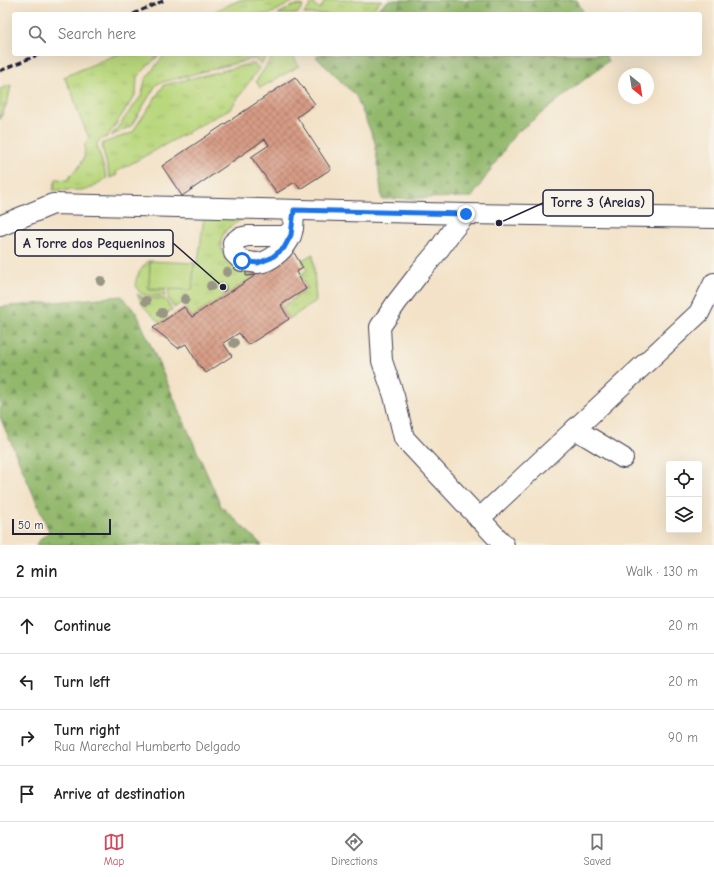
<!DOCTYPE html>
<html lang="en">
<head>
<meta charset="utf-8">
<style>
	body { margin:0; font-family:"Comic Neue",sans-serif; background:#f2f2f2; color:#222 }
	.controls { position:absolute; right:12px; bottom:12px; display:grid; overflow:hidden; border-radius:4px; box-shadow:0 4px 16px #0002 }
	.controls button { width:36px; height:36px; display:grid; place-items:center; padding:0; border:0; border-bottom:1px solid #e0e0e0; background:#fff; color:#222; font:20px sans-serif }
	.compass { position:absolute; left:618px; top:68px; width:36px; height:36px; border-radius:50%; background:#fff; box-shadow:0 4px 16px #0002; rotate:150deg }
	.scale { position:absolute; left:12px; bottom:10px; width:99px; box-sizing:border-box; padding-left:4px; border:2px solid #22223b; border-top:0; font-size:11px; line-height:14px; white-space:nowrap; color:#22223b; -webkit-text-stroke:3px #f7f3e8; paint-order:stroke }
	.stop { position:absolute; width:12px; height:12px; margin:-9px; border:3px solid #1a73e8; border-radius:50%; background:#fff }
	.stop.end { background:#1a73e8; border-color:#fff; box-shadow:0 1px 4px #0008 }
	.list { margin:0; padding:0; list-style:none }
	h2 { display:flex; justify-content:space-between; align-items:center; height:52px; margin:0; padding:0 16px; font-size:17px }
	h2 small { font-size:13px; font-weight:400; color:#767676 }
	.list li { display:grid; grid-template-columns:26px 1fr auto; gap:12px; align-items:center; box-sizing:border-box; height:56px; padding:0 16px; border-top:1px solid #e0e0e0 }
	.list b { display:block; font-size:15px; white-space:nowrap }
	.list p { margin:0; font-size:13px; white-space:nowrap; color:#767676 }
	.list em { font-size:13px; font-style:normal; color:#767676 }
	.icon { flex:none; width:22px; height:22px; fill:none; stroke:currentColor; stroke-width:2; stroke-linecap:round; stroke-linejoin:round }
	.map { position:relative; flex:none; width:714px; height:545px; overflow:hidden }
	.search { position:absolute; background:#fff; box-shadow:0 4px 16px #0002; left:12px; right:12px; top:12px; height:44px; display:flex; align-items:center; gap:10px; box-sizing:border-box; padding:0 14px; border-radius:4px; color:#767676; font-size:15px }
	.sheet { height:276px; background:#fff }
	nav { display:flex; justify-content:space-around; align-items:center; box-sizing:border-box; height:56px; border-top:1px solid #e0e0e0; background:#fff; font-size:11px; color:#767676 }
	nav a { display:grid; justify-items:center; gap:2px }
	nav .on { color:#d1495b }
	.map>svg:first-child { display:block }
	.grass { fill:url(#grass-tufts); stroke:#6e7c5c }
	.forest { fill:url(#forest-firs); stroke:#5a6d54 }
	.pitch { fill:#b9d77d; stroke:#6e7c5c }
	.building { fill:url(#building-cross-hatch) }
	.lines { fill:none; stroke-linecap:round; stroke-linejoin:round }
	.minor-casing { stroke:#413f50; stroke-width:22 }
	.minor { stroke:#fff; stroke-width:20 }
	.rail { stroke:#22223b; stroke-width:3; stroke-dasharray:6 3; stroke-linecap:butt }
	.tree { fill:#999685 }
	.route { stroke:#1a73e8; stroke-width:5 }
	.leader { fill:none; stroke:#22223b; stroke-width:1.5 }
	.callout-dot { fill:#22223b; stroke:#f7f3e8; stroke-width:1.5 }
	.callout { fill:#f7f3e8; stroke:#22223b; stroke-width:1.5 }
	.callout-label { font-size:14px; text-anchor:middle; font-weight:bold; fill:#22223b }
</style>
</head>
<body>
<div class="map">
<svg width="714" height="545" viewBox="0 0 714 545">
	<defs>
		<pattern id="grass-tufts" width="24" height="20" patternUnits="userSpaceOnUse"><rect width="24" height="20" fill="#b9d77d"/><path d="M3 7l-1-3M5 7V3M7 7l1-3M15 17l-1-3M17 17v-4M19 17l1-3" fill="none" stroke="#9fb86d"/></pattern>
		<pattern id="forest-firs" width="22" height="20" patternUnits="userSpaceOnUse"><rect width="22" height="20" fill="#92b86c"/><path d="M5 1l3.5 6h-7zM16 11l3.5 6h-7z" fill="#77955a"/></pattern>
		<pattern id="building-cross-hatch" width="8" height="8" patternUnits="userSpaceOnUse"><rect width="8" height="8" fill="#d69b85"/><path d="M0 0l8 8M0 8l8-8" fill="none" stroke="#ad7e6e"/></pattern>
	</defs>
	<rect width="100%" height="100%" fill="#f7f3e8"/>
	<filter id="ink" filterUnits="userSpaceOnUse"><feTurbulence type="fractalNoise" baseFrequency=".025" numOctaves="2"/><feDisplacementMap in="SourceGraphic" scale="8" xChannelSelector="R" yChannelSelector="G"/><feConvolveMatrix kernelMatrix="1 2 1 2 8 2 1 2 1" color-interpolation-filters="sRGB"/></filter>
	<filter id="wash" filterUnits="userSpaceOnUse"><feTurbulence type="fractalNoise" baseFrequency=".012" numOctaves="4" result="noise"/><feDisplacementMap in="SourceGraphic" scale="16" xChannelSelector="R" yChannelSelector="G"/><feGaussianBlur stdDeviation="0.9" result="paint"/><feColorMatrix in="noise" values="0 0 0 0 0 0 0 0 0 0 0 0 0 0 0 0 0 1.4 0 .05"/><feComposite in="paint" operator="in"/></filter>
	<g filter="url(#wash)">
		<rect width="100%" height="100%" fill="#f3e2c7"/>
		<g class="grass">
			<path d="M 240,0 L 296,0 L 270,14 L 208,14 Z"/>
			<path d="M 326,0 L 382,0 L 367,14 L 304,14 L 312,3 L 320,9 Z"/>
			<path d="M 297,5 L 303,6 L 297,14 L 278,14 L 293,6 Z"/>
			<path d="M 117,54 L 160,54 L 137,77 L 136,94 L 107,137 C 102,139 97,139 97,146 L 107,178 L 87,190 L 53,190 L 56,179 L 68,180 L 71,175 L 79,167 L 84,158 L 85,143 L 89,138 L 79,115 L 73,95 L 64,77 Z"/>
			<path d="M 165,54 L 268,54 L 261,64 L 255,59 L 251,59 L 159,83 L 156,85 L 131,126 L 111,136 L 142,95 L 145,80 Z"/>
			<path d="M 275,54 L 292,54 L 299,66 L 260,88 L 256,81 Z"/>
			<path d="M 250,64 L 253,64 L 259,68 L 231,108 L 116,172 L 117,175 L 110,178 L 102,146 L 103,143 L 129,134 L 134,131 L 135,128 L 164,85 Z"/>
			<path d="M 11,85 L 8,100 L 0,120 L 0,89 Z"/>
			<path d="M 204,217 L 243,218 C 238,222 232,225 227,229 C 218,239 219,255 231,263 C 235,265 241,266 246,267 L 247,276 L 256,275 L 192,317 L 182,303 L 174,308 L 168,299 L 169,289 L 192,289 L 194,263 L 198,262 Z"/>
			<path d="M 313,254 L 316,301 L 289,319 L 282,307 L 308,289 L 300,275 L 307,270 L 302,260 Z"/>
			<path d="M 148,261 L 150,261 L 149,290 L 165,290 L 165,296 C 156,296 143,298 138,290 C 136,286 135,281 137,277 C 139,271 144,266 148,261 Z"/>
			<path d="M 137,294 L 144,298 L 165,299 L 172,310 L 165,314 L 167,318 L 160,323 L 144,307 Z"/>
		</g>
		<g class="forest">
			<path d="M 389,0 L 577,0 L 584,14 L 371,14 Z"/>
			<path d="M 320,54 L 605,54 L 608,61 L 515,134 L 472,197 L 382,199 L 375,142 L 356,96 L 316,57 Z"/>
			<path d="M 122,296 L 137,314 L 221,506 L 262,545 L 35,545 L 49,531 L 0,417 L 0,307 Z"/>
		</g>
		<path class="pitch" d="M 150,261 L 194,263 L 192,290 L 149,288 Z"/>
		<g id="blocks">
			<g class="building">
				<path d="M 295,77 L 315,104 L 297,117 L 331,169 L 300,189 L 295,182 L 277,193 L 251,157 L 269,145 L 265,139 L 182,196 L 162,166 Z"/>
				<path d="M 293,251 L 303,268 L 296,272 L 306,289 L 281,305 L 289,319 L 248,345 L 239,333 L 223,343 L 232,356 L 206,373 L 200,367 L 186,344 L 178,348 L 153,328 L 184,307 L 192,317 L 256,275 L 246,276 L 246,264 Z"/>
			</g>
		</g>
	</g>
	<g filter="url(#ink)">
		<use href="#blocks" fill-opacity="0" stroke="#413f50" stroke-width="1"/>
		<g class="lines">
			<defs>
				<g id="minor">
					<path d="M 466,214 L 451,232 L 437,252 L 421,271 L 397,302 L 380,327 L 382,361 L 394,396 L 404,438 L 504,545"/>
					<path d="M 0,226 L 53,204 L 466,214 L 714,218"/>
					<path d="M 293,229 L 286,235 L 282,236 L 248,236 L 239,238 L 233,243 L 234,253 L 242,261 C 247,261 253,263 258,263 C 271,262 286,248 291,236 C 294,228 294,218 294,210"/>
					<path d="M 575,429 L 623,458"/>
					<path d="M 479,519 L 699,313 L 714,283"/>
				</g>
			</defs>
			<use href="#minor" class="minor-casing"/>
			<use href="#minor" class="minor"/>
			<g class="rail">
				<path d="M 133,14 L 165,0"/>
				<path d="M 0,71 L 40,54"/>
			</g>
		</g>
		<g class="tree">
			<circle cx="227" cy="272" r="5"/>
			<circle cx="101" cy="281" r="5"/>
			<circle cx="211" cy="286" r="5"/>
			<circle cx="222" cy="288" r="5"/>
			<circle cx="185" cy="299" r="5"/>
			<circle cx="146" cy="301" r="5"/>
			<circle cx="162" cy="313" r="5"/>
			<circle cx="234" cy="343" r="5"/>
		</g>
	</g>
	<g class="lines" filter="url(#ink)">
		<path class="route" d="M 242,261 L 258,263 L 271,258 L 284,248 L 291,235 L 294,210 L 466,214"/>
	</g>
	<path class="leader" d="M499 223L543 203M223 287L173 243"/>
	<g class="callout-dot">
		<circle cx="499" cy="223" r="4"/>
		<circle cx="223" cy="287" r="4"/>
	</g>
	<g class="callout">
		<rect x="543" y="190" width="110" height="26" rx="4"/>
		<rect x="15" y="230" width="158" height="26" rx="4"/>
	</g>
	<g class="callout-label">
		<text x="598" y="207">Torre 3 (Areias)</text>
		<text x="94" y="248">A Torre dos Pequeninos</text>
	</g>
</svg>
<div class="controls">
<button><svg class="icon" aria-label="locate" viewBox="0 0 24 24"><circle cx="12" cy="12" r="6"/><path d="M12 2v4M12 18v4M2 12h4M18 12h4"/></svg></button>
<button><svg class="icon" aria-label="layers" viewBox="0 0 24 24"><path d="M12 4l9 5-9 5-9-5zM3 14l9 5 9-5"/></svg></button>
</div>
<svg class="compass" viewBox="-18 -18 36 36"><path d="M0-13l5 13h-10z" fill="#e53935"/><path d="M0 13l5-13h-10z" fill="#767676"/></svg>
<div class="scale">50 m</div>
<div class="stop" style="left:242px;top:261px"></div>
<div class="stop end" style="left:466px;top:214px"></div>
<div class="search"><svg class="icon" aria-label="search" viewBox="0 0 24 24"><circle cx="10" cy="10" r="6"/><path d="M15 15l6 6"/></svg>Search here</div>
</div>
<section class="sheet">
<h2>2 min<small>Walk · 130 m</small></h2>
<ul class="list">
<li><svg class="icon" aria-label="ahead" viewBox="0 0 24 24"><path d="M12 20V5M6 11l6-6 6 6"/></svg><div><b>Continue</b></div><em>20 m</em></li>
<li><svg class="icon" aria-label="left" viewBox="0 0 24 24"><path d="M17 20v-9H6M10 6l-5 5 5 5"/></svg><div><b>Turn left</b></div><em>20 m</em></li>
<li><svg class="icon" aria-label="right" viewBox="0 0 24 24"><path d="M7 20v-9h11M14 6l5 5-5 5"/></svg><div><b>Turn right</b><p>Rua Marechal Humberto Delgado</p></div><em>90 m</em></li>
<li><svg class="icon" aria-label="arrive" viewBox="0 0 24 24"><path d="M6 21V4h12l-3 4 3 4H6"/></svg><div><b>Arrive at destination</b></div></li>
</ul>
</section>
<nav>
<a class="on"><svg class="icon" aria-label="map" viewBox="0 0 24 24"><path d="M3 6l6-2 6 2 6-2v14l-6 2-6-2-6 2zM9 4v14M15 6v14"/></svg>Map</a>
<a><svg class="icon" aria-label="directions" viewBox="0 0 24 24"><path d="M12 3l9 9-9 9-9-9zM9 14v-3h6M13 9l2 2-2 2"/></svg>Directions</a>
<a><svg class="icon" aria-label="saved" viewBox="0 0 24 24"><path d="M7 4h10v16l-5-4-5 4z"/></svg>Saved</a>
</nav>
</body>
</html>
